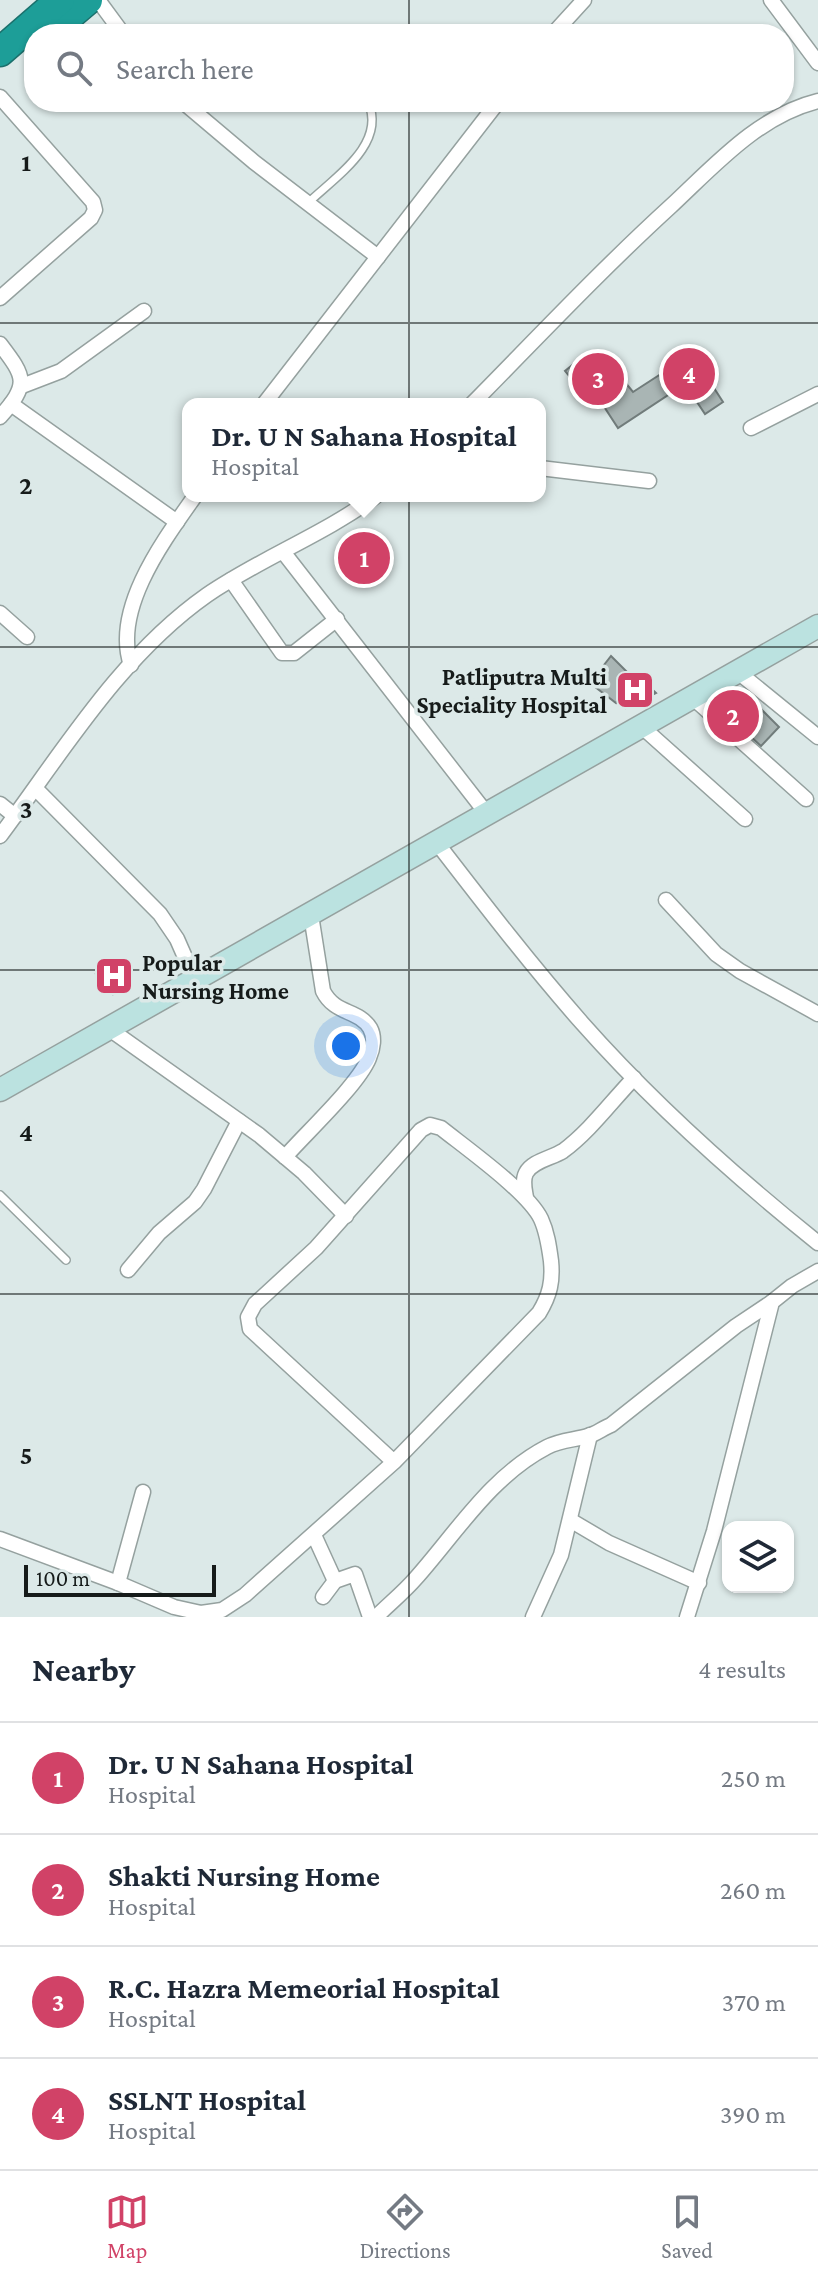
<!DOCTYPE html>
<html lang="en">
<head>
<meta charset="utf-8">
<style>
	body { margin:0; font-family:"Crimson Pro",serif; background:#f2f2f3; color:#1f2937 }
	.controls { position:absolute; right:24px; bottom:24px; display:grid; overflow:hidden; border-radius:16px; box-shadow:0 2px 6px #0004 }
	.controls button { width:72px; height:72px; display:grid; place-items:center; padding:0; border:0; border-bottom:2px solid #e0e1e3; background:#fff; color:#1f2937; font:40px sans-serif }
	.scale { position:absolute; left:24px; bottom:20px; width:192px; box-sizing:border-box; padding-left:8px; border:4px solid #161b1a; border-top:0; font-size:22px; line-height:28px; white-space:nowrap; color:#161b1a; -webkit-text-stroke:6px #dce9e8; paint-order:stroke }
	.you { position:absolute; left:346px; top:1046px; width:28px; height:28px; margin:-20px; border:6px solid #fff; border-radius:50%; background:#1a73e8; box-shadow:0 0 0 12px #1a73e833 }
	.badge { display:grid; place-items:center; width:52px; height:52px; border-radius:50%; background:#d14267; color:#fff; font-size:26px; font-weight:700 }
	.pin { position:absolute; translate:-50% -50%; border:4px solid #fff; box-shadow:0 2px 8px #0006 }
	.popup { position:absolute; left:182px; top:398px; width:364px; height:104px; box-sizing:border-box; display:grid; place-content:center; border-radius:16px; background:#fff; filter:drop-shadow(0 2px 6px #0005); font-size:26px; white-space:nowrap; color:#747a83 }
	.popup b { font-size:30px; color:#1f2937 }
	.popup::after { content:''; position:absolute; left:50%; top:100%; margin-left:-16px; border:16px solid transparent; border-top-color:#fff }
	.list { margin:0; padding:0; list-style:none }
	h2 { display:flex; justify-content:space-between; align-items:center; height:104px; margin:0; padding:0 32px; font-size:34px }
	h2 small { font-size:26px; font-weight:400; color:#747a83 }
	.list li { display:grid; grid-template-columns:52px 1fr auto; gap:24px; align-items:center; box-sizing:border-box; height:112px; padding:0 32px; border-top:2px solid #e0e1e3 }
	.list b { display:block; font-size:30px; white-space:nowrap }
	.list p { margin:0; font-size:26px; white-space:nowrap; color:#747a83 }
	.list em { font-size:26px; font-style:normal; color:#747a83 }
	.icon { flex:none; width:44px; height:44px; fill:none; stroke:currentColor; stroke-width:2; stroke-linecap:round; stroke-linejoin:round }
	.map { position:relative; flex:none; width:818px; height:1617px; overflow:hidden }
	.search { position:absolute; background:#fff; box-shadow:0 2px 6px #0004; left:24px; right:24px; top:24px; height:88px; display:flex; align-items:center; gap:20px; box-sizing:border-box; padding:0 28px; border-radius:32px; color:#747a83; font-size:30px }
	.sheet { height:552px; background:#fff }
	nav { display:flex; justify-content:space-around; align-items:center; box-sizing:border-box; height:112px; border-top:2px solid #e0e1e3; background:#fff; font-size:22px; color:#747a83 }
	nav a { display:grid; justify-items:center; gap:4px }
	nav .on { color:#d14267 }
	.map>svg:first-child { display:block }
	.building { fill:#a9b5b4; stroke:#717c7b; stroke-width:2 }
	.lines { fill:none; stroke-linecap:round; stroke-linejoin:round }
	.lane-casing { stroke:#95a19f; stroke-width:10 }
	.street-casing { stroke:#95a19f; stroke-width:17 }
	.secondary-casing { stroke:#95a19f; stroke-width:25 }
	.highway-casing { stroke:#1b706c; stroke-width:31 }
	.lane { stroke:#fff; stroke-width:7 }
	.street { stroke:#fff; stroke-width:14 }
	.secondary { stroke:#bbe2e0; stroke-width:22 }
	.highway { stroke:#1d9e98; stroke-width:28 }
	.grid { fill:none; stroke:#161b1a; stroke-width:2; stroke-opacity:0.55 }
	.labels { text-anchor:middle; dominant-baseline:central; stroke-width:7; stroke-linejoin:round; paint-order:stroke }
	.poi-label { font-size:24px; font-weight:bold; fill:#161b1a; stroke:#dce9e8; text-anchor:end }
	.grid-label { font-size:26px; text-anchor:middle; font-weight:bold; fill:#161b1a; stroke:#dce9e8; stroke-width:7; stroke-linejoin:round; paint-order:stroke }
</style>
</head>
<body>
<div class="map">
<svg width="818" height="1617" viewBox="0 0 818 1617">
	<rect width="100%" height="100%" fill="#dce9e8"/>
	<g class="building">
		<path d="M 692,354 L 723,402 L 705,414 L 685,384 L 618,428 L 599,399 L 592,404 L 565,371 L 585,355 L 596,368 L 606,359 L 633,392 Z"/>
		<path d="M 367,541 L 386,569 L 368,580 L 350,552 Z"/>
		<path d="M 611,656 L 635,680 L 638,676 L 656,693 L 626,708 L 618,700 L 616,703 L 590,683 Z"/>
		<path d="M 746,694 L 779,727 L 761,746 L 725,713 Z"/>
		<path d="M 114,960 L 131,980 L 113,994 L 96,974 Z"/>
	</g>
	<g class="lines">
		<defs>
			<g id="lane">
				<path d="M 308,203 C 335,177 387,144 368,102"/>
				<path d="M 0,1195 L 66,1260"/>
			</g>
			<g id="street">
				<path d="M 98,0 L 123,34"/>
				<path d="M 771,0 L 818,63"/>
				<path d="M 553,34 L 584,0"/>
				<path d="M 0,97 L 93,202 L 95,210 L 91,218 L 0,298"/>
				<path d="M 183,102 L 254,162 L 378,257"/>
				<path d="M 0,344 C 26,378 29,384 0,417"/>
				<path d="M 22,386 L 61,371 L 144,311"/>
				<path d="M 11,404 L 177,522"/>
				<path d="M 264,404 L 498,102"/>
				<path d="M 472,404 C 538,337 602,269 671,206 C 715,165 758,116 818,101"/>
				<path d="M 751,428 L 818,394"/>
				<path d="M 540,468 L 649,481"/>
				<path d="M 284,553 L 487,814"/>
				<path d="M 231,580 L 282,653 L 294,653 L 337,619"/>
				<path d="M 0,613 L 27,637"/>
				<path d="M 131,665 C 112,609 164,540 195,496"/>
				<path d="M 738,672 L 818,737"/>
				<path d="M 692,697 L 806,799"/>
				<path d="M 641,726 L 745,819"/>
				<path d="M 36,789 L 160,914 L 177,939 L 195,980"/>
				<path d="M 0,804 L 15,816"/>
				<path d="M 0,836 C 62,753 120,656 207,595 C 261,558 323,535 376,496"/>
				<path d="M 437,843 C 484,904 531,965 582,1023 C 651,1101 737,1178 818,1243"/>
				<path d="M 666,900 L 716,954 L 740,971 L 818,1014"/>
				<path d="M 108,1028 L 259,1135 L 304,1173 L 346,1216"/>
				<path d="M 285,1157 C 306,1133 358,1085 369,1058 C 373,1049 375,1037 370,1028 C 358,1009 335,1015 323,991 L 311,915"/>
				<path d="M 526,1198 C 525,1190 522,1181 526,1173 C 532,1161 552,1158 563,1151 C 590,1131 611,1102 634,1078"/>
				<path d="M 128,1270 L 159,1233 L 195,1202 L 204,1189 L 239,1121"/>
				<path d="M 570,1520 L 609,1543 L 699,1583"/>
				<path d="M 314,1535 L 335,1581"/>
				<path d="M 0,1539 L 118,1583 L 174,1607 L 201,1613 L 222,1610 L 245,1595 L 394,1462 L 539,1313 C 550,1295 553,1281 551,1261 C 549,1246 547,1232 541,1219 C 528,1192 466,1148 441,1128 L 430,1125 L 421,1130 L 316,1248 L 255,1304 L 248,1317 L 250,1329 L 394,1462"/>
				<path d="M 118,1583 L 143,1492"/>
				<path d="M 323,1597 L 335,1581 L 355,1574 L 370,1617"/>
				<path d="M 376,1617 C 389,1604 404,1592 416,1578 C 456,1533 491,1476 547,1447 C 560,1440 574,1440 588,1436 C 596,1434 603,1428 611,1425 L 736,1326 L 772,1302"/>
				<path d="M 533,1617 L 561,1555 L 590,1435"/>
				<path d="M 687,1617 L 714,1531 L 772,1302 L 792,1286 L 818,1271"/>
			</g>
			<path id="secondary" d="M 0,1090 L 818,626"/>
			<g id="highway">
				<path d="M 49,33 L 88,0"/>
				<path d="M 0,52 L 60,0"/>
			</g>
		</defs>
		<use href="#lane" class="lane-casing"/>
		<use href="#street" class="street-casing"/>
		<use href="#secondary" class="secondary-casing"/>
		<use href="#highway" class="highway-casing"/>
		<use href="#lane" class="lane"/>
		<use href="#street" class="street"/>
		<use href="#secondary" class="secondary"/>
		<use href="#highway" class="highway"/>
	</g>
	<path class="grid" d="M 409,0 L 409,34M 409,102 L 409,1617M 0,323 L 818,323M 0,647 L 818,647M 0,970 L 818,970M 0,1294 L 818,1294"/>
	<defs>
		<symbol id="hospital-square" viewBox="-11 -11 22 22"><rect x="-9" y="-9" width="18" height="18" rx="4" fill="#d14267" stroke="#dce9e8"/><path d="M-5-5h3v3.5h4V-5h3V5h-3V1.5h-4V5h-3Z" fill="#fff"/></symbol>
	</defs>
	<g fill-rule="evenodd">
		<use href="#hospital-square" x="613" y="668" width="44" height="44"/>
		<use href="#hospital-square" x="92" y="954" width="44" height="44"/>
	</g>
	<g class="labels">
		<g class="poi-label">
			<text x="607" y="676">Patliputra Multi<tspan x="607" dy="28">Speciality Hospital</tspan></text>
			<text x="142" y="962" text-anchor="start">Popular<tspan x="142" dy="28">Nursing Home</tspan></text>
		</g>
	</g>
	<g class="grid-label">
		<text x="26" y="171">1</text>
		<text x="26" y="494">2</text>
		<text x="26" y="818">3</text>
		<text x="26" y="1141">4</text>
		<text x="26" y="1464">5</text>
	</g>
</svg>
<div class="controls">
<button><svg class="icon" aria-label="layers" viewBox="0 0 24 24"><path d="M12 4l9 5-9 5-9-5zM3 14l9 5 9-5"/></svg></button>
</div>
<div class="scale">100 m</div>
<div class="you"></div>
<div class="pin badge" style="left:364px;top:558px">1</div>
<div class="popup"><b>Dr. U N Sahana Hospital</b>Hospital</div>
<div class="pin badge" style="left:733px;top:716px">2</div>
<div class="pin badge" style="left:598px;top:379px">3</div>
<div class="pin badge" style="left:689px;top:374px">4</div>
<div class="search"><svg class="icon" aria-label="search" viewBox="0 0 24 24"><circle cx="10" cy="10" r="6"/><path d="M15 15l6 6"/></svg>Search here</div>
</div>
<section class="sheet">
<h2>Nearby<small>4 results</small></h2>
<ul class="list">
<li><span class="badge">1</span><div><b>Dr. U N Sahana Hospital</b><p>Hospital</p></div><em>250 m</em></li>
<li><span class="badge">2</span><div><b>Shakti Nursing Home</b><p>Hospital</p></div><em>260 m</em></li>
<li><span class="badge">3</span><div><b>R.C. Hazra Memeorial Hospital</b><p>Hospital</p></div><em>370 m</em></li>
<li><span class="badge">4</span><div><b>SSLNT Hospital</b><p>Hospital</p></div><em>390 m</em></li>
</ul>
</section>
<nav>
<a class="on"><svg class="icon" aria-label="map" viewBox="0 0 24 24"><path d="M3 6l6-2 6 2 6-2v14l-6 2-6-2-6 2zM9 4v14M15 6v14"/></svg>Map</a>
<a><svg class="icon" aria-label="directions" viewBox="0 0 24 24"><path d="M12 3l9 9-9 9-9-9zM9 14v-3h6M13 9l2 2-2 2"/></svg>Directions</a>
<a><svg class="icon" aria-label="saved" viewBox="0 0 24 24"><path d="M7 4h10v16l-5-4-5 4z"/></svg>Saved</a>
</nav>
</body>
</html>
